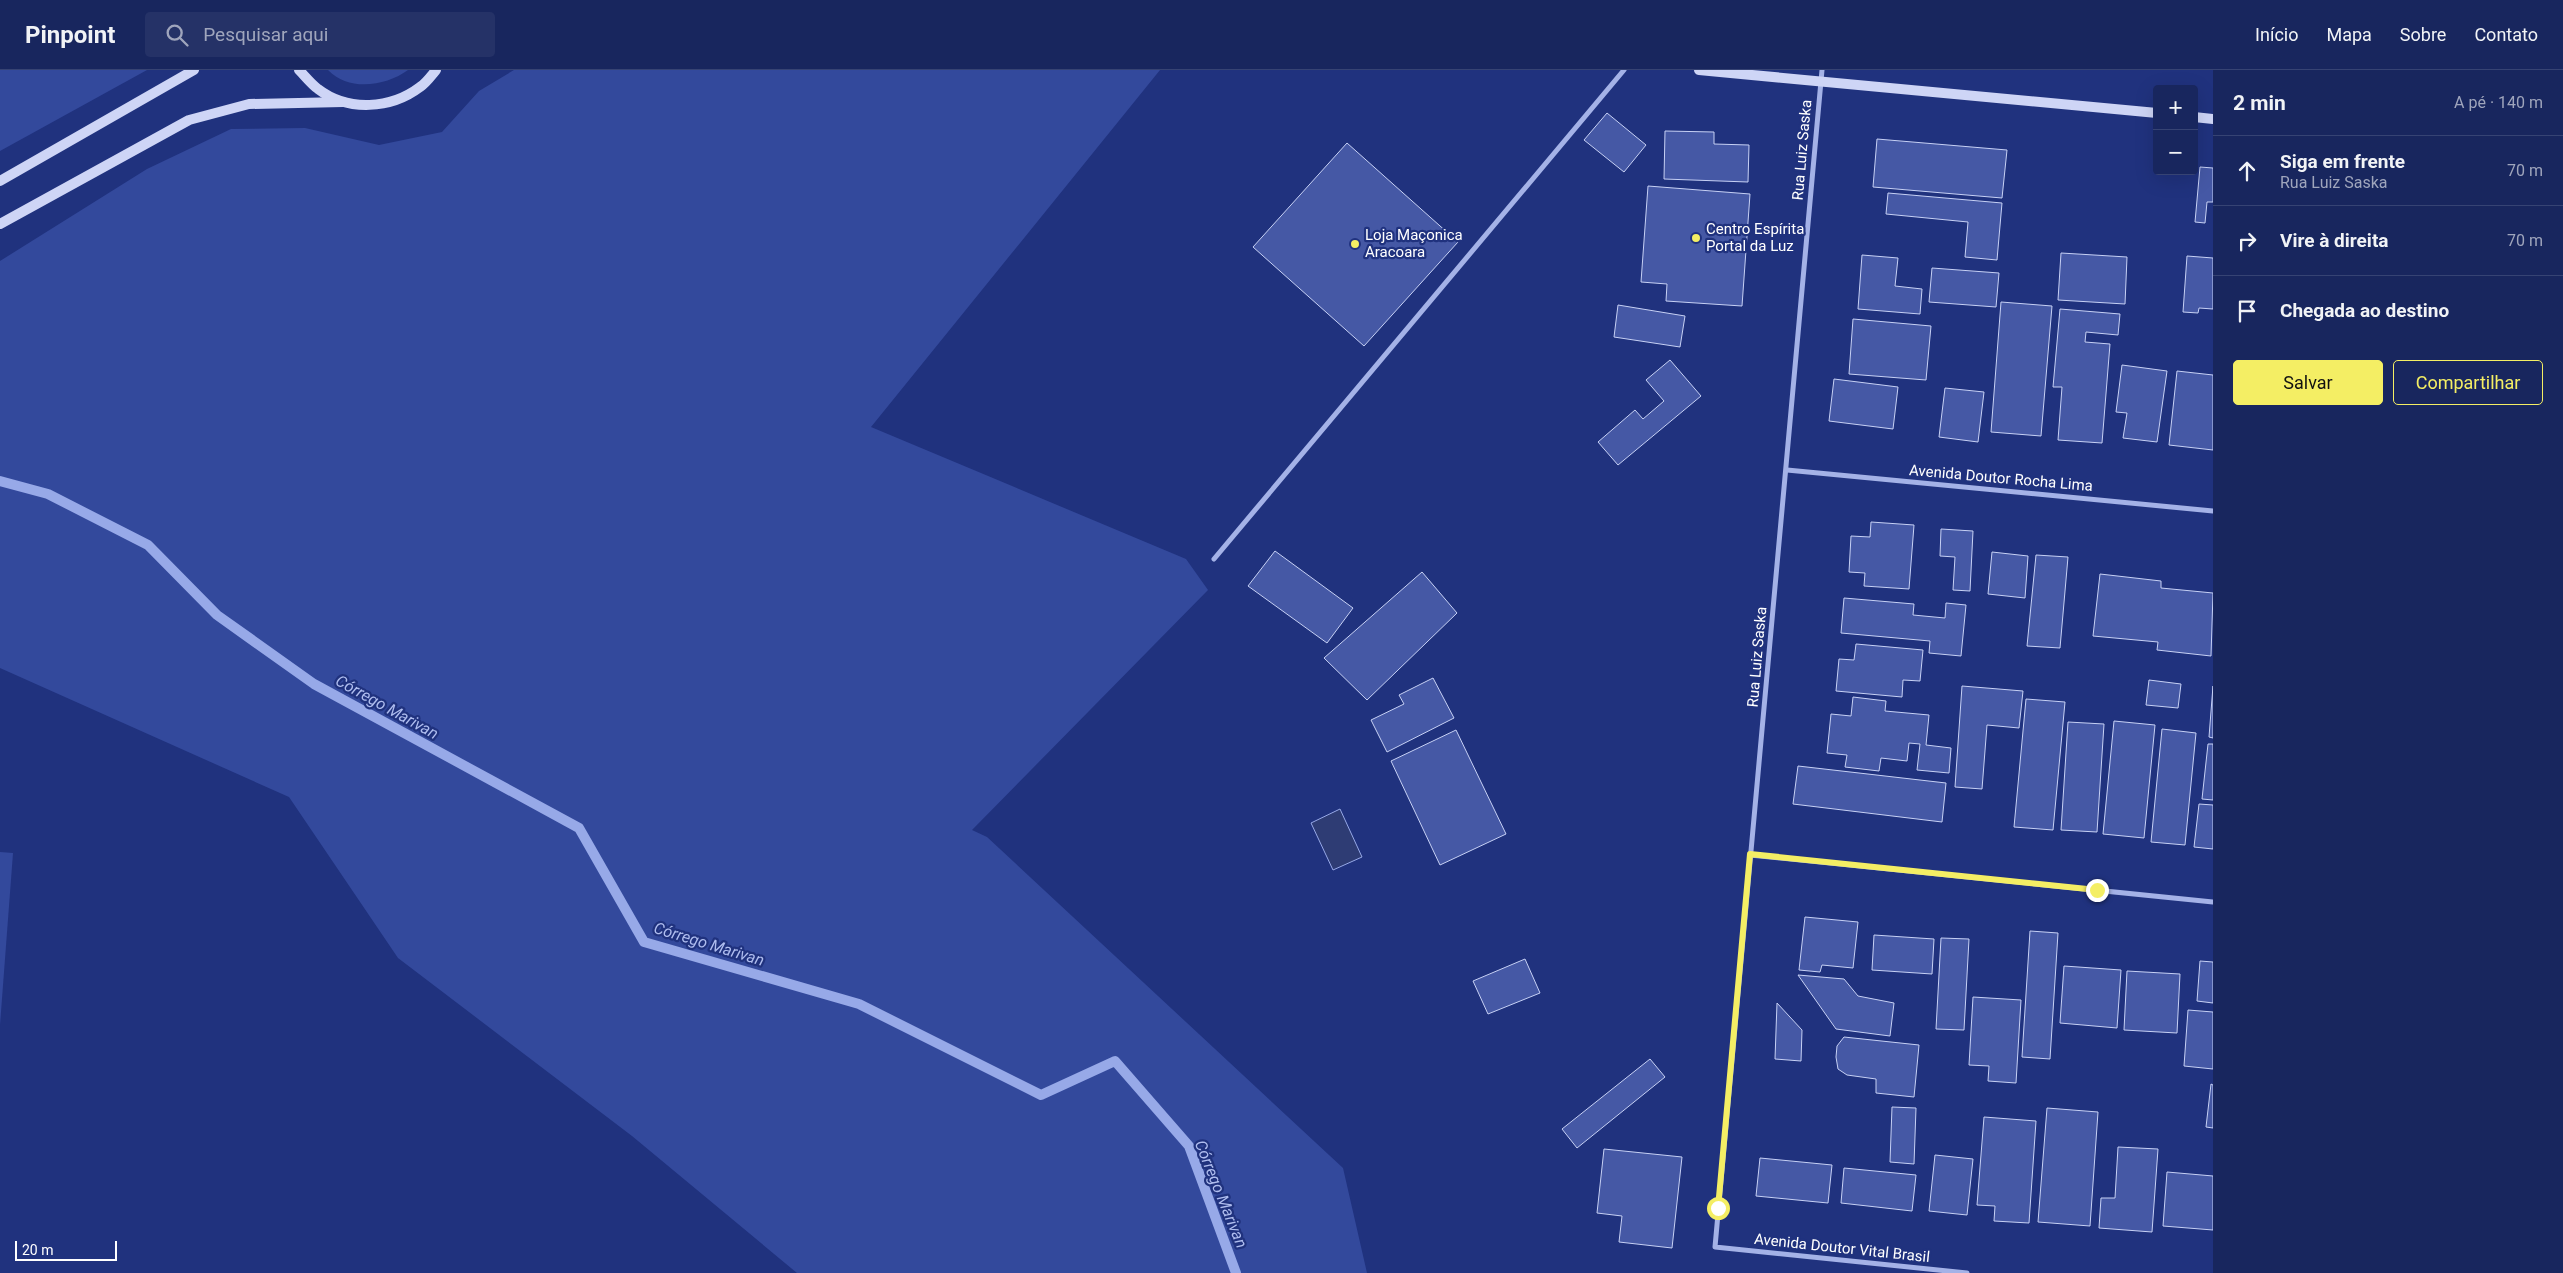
<!DOCTYPE html>
<html lang="pt">
<head>
<meta charset="utf-8">
<style>
	body { margin:0; font-family:Roboto,sans-serif; background:#253267; color:#f1f3f6 }
	.controls { position:absolute; right:15px; top:15px; display:grid; overflow:hidden; border-radius:5px; box-shadow:0 5px 20px #0002 }
	.controls button { width:45px; height:45px; display:grid; place-items:center; padding:0; border:0; border-bottom:1px solid #364373; background:#18265e; color:#f1f3f6; font:25px sans-serif }
	.scale { position:absolute; left:15px; bottom:12px; width:102px; box-sizing:border-box; padding-left:5px; border:2px solid #fff; border-top:0; font-size:14px; line-height:18px; white-space:nowrap; color:#fff; -webkit-text-stroke:4px #20327e; paint-order:stroke }
	.stop { position:absolute; width:15px; height:15px; margin:-11px; border:4px solid #f4ee64; border-radius:50%; background:#fff }
	.stop.end { background:#f4ee64; border-color:#fff; box-shadow:0 1px 5px #0008 }
	.list { margin:0; padding:0; list-style:none }
	h2 { display:flex; justify-content:space-between; align-items:center; height:65px; margin:0; padding:0 20px; font-size:21px }
	h2 small { font-size:16px; font-weight:400; color:#9fa5bc }
	.list li { display:grid; grid-template-columns:32px 1fr auto; gap:15px; align-items:center; box-sizing:border-box; height:70px; padding:0 20px; border-top:1px solid #364373 }
	.list b { display:block; font-size:19px; white-space:nowrap }
	.list p { margin:0; font-size:16px; white-space:nowrap; color:#9fa5bc }
	.list em { font-size:16px; font-style:normal; color:#9fa5bc }
	.actions { display:flex; gap:10px; padding:15px 20px }
	.actions a { flex:1; padding:11px 0; border:1px solid #f4ee64; border-radius:5px; text-align:center; font-size:18px; color:#f4ee64 }
	.actions .main { background:#f4ee64; color:#111 }
	.icon { flex:none; width:28px; height:28px; fill:none; stroke:currentColor; stroke-width:2; stroke-linecap:round; stroke-linejoin:round }
	.map { position:relative; flex:none; width:2213px; height:1203px; overflow:hidden }
	header { display:flex; align-items:center; gap:30px; box-sizing:border-box; height:70px; padding:0 25px; background:#18265e; border-bottom:1px solid #364373 }
	header strong { font-size:24px }
	nav { display:flex; gap:28px; margin-inline-start:auto; font-size:18px }
	.search { width:350px; height:45px; background:#253267; display:flex; align-items:center; gap:12px; box-sizing:border-box; padding:0 18px; border-radius:5px; color:#9fa5bc; font-size:19px }
	main { display:flex }
	aside { flex:1; background:#18265e }
	.map>svg:first-child { display:block }
	.green { fill:#33499c }
	.water { fill:#2e3c74; stroke:#97a9e8 }
	.lines { fill:none; stroke-linecap:round; stroke-linejoin:round }
	.stream { stroke:#97a9e8; stroke-width:10 }
	.building { fill:#4558a5; stroke:#c7d1f5 }
	.street { stroke:#a4b2e7; stroke-width:5 }
	.secondary { stroke:#ced5f6; stroke-width:10 }
	.route { stroke:#f4ee64; stroke-width:6 }
	.poi-dot { fill:#f4ee64; stroke:#20327e; stroke-width:2 }
	.labels { text-anchor:middle; dominant-baseline:central; stroke-width:4.5; stroke-linejoin:round; paint-order:stroke }
	.street-label { font-size:15px; fill:#fff; stroke:#20327e }
	.poi-label { font-size:15px; fill:#fff; stroke:#20327e; text-anchor:start }
	.water-label { font-size:16px; font-style:italic; fill:#afbdef; stroke:#20327e }
</style>
</head>
<body>
<header>
<strong>Pinpoint</strong>
<div class="search"><svg class="icon" aria-label="search" viewBox="0 0 24 24"><circle cx="10" cy="10" r="6"/><path d="M15 15l6 6"/></svg>Pesquisar aqui</div>
<nav><a>Início</a><a>Mapa</a><a>Sobre</a><a>Contato</a></nav>
</header>
<main>
<div class="map">
<svg width="2213" height="1203" viewBox="0 0 2213 1203">
	<rect width="100%" height="100%" fill="#20327e"/>
	<g class="green">
		<path d="M 0,0 L 147,0 L 0,81 Z"/>
		<path d="M 328,0 L 408,0 C 386,16 349,22 328,0 Z"/>
		<path d="M 514,0 L 1160,0 L 871,357 L 1186,489 L 1208,520 L 972,760 L 987,767 L 1343,1098 L 1367,1203 L 797,1203 L 632,1066 L 398,888 L 289,727 L 0,598 L 0,191 L 147,99 L 231,59 L 305,58 L 379,75 L 442,62 L 479,21 Z"/>
		<path d="M 0,782 L 13,783 L 0,955 Z"/>
	</g>
	<path class="water" d="M 1340,739 L 1362,787 L 1333,800 L 1311,753 Z"/>
	<g class="lines">
		<path class="stream" d="M 0,411 L 48,424 L 148,475 L 217,545 L 314,614 L 579,758 L 644,872 L 859,934 L 1041,1025 L 1115,991 L 1189,1076 L 1236,1203"/>
	</g>
	<g class="building">
		<path d="M 1607,43 L 1646,75 L 1624,102 L 1584,70 Z"/>
		<path d="M 1665,61 L 1714,62 L 1714,74 L 1749,75 L 1748,112 L 1664,109 Z"/>
		<path d="M 1877,69 L 2007,80 L 2002,128 L 1873,117 Z"/>
		<path d="M 1347,73 L 1458,172 L 1364,276 L 1253,177 Z"/>
		<path d="M 2200,97 L 2213,98 L 2213,132 L 2207,132 L 2205,153 L 2195,152 Z"/>
		<path d="M 1648,116 L 1750,124 L 1742,236 L 1666,231 L 1667,214 L 1641,212 Z"/>
		<path d="M 1888,123 L 2002,133 L 1997,190 L 1965,187 L 1968,152 L 1886,144 Z"/>
		<path d="M 2061,183 L 2127,187 L 2125,234 L 2058,230 Z"/>
		<path d="M 1862,185 L 1898,188 L 1895,216 L 1922,219 L 1920,244 L 1858,239 Z"/>
		<path d="M 2187,186 L 2213,188 L 2213,239 L 2199,238 L 2198,243 L 2183,242 Z"/>
		<path d="M 1932,198 L 1999,203 L 1996,237 L 1929,232 Z"/>
		<path d="M 2001,232 L 2052,236 L 2041,366 L 1991,362 Z"/>
		<path d="M 1618,235 L 1685,246 L 1680,277 L 1614,267 Z"/>
		<path d="M 2060,239 L 2120,244 L 2118,265 L 2086,262 L 2085,272 L 2110,274 L 2102,373 L 2058,370 L 2062,317 L 2053,317 Z"/>
		<path d="M 1853,249 L 1931,256 L 1926,310 L 1849,304 Z"/>
		<path d="M 1670,290 L 1701,326 L 1618,395 L 1598,372 L 1635,340 L 1643,349 L 1664,331 L 1646,310 Z"/>
		<path d="M 2122,295 L 2167,301 L 2157,372 L 2123,368 L 2127,343 L 2116,342 Z"/>
		<path d="M 2177,301 L 2213,305 L 2213,380 L 2169,375 Z"/>
		<path d="M 1834,309 L 1898,317 L 1893,359 L 1829,351 Z"/>
		<path d="M 1945,318 L 1984,322 L 1978,372 L 1939,367 Z"/>
		<path d="M 1871,452 L 1914,455 L 1909,519 L 1864,516 L 1865,503 L 1849,502 L 1851,466 L 1870,467 Z"/>
		<path d="M 1941,459 L 1973,461 L 1970,521 L 1953,520 L 1955,487 L 1940,486 Z"/>
		<path d="M 1275,481 L 1353,538 L 1327,573 L 1248,516 Z"/>
		<path d="M 1992,482 L 2028,486 L 2025,528 L 1988,524 Z"/>
		<path d="M 2036,485 L 2068,487 L 2060,578 L 2027,576 Z"/>
		<path d="M 1422,502 L 1457,543 L 1367,630 L 1324,588 Z"/>
		<path d="M 2100,504 L 2161,511 L 2161,518 L 2213,523 L 2211,586 L 2157,580 L 2158,572 L 2093,566 Z"/>
		<path d="M 1844,528 L 1914,534 L 1913,545 L 1945,548 L 1946,533 L 1966,535 L 1961,586 L 1929,583 L 1930,571 L 1841,563 Z"/>
		<path d="M 1856,574 L 1923,580 L 1920,611 L 1903,610 L 1902,627 L 1836,621 L 1839,589 L 1854,590 Z"/>
		<path d="M 1433,608 L 1454,648 L 1387,682 L 1371,650 L 1404,634 L 1399,625 Z"/>
		<path d="M 2149,610 L 2181,614 L 2178,638 L 2146,635 Z"/>
		<path d="M 1962,616 L 2023,621 L 2019,658 L 1987,655 L 1982,719 L 1955,717 Z"/>
		<path d="M 2213,616 L 2213,668 L 2209,667 Z"/>
		<path d="M 1853,627 L 1886,631 L 1885,641 L 1929,645 L 1926,675 L 1951,678 L 1949,703 L 1917,700 L 1920,674 L 1909,673 L 1907,691 L 1881,688 L 1879,701 L 1845,697 L 1847,685 L 1827,683 L 1831,644 L 1851,646 Z"/>
		<path d="M 2026,629 L 2065,632 L 2053,760 L 2014,757 Z"/>
		<path d="M 2114,651 L 2155,655 L 2144,768 L 2103,764 Z"/>
		<path d="M 2068,652 L 2104,654 L 2097,762 L 2061,760 Z"/>
		<path d="M 2162,659 L 2196,663 L 2185,775 L 2151,772 Z"/>
		<path d="M 1456,660 L 1506,764 L 1440,795 L 1391,691 Z"/>
		<path d="M 2208,674 L 2213,674 L 2213,730 L 2202,729 Z"/>
		<path d="M 1798,696 L 1946,713 L 1942,752 L 1793,734 Z"/>
		<path d="M 2199,734 L 2213,735 L 2213,779 L 2194,777 Z"/>
		<path d="M 1805,847 L 1858,852 L 1853,898 L 1822,895 L 1820,902 L 1799,900 Z"/>
		<path d="M 2030,861 L 2058,863 L 2050,989 L 2022,987 Z"/>
		<path d="M 1874,865 L 1934,869 L 1932,904 L 1872,900 Z"/>
		<path d="M 1941,868 L 1969,869 L 1964,960 L 1936,959 Z"/>
		<path d="M 1525,889 L 1540,923 L 1488,944 L 1473,911 Z"/>
		<path d="M 2200,891 L 2213,892 L 2213,933 L 2197,931 Z"/>
		<path d="M 2064,896 L 2121,900 L 2117,958 L 2060,953 Z"/>
		<path d="M 2127,901 L 2180,904 L 2177,963 L 2124,960 Z"/>
		<path d="M 1798,905 L 1844,909 L 1858,926 L 1894,933 L 1890,966 L 1836,959 Z"/>
		<path d="M 1973,927 L 2021,930 L 2016,1013 L 1988,1011 L 1989,996 L 1969,995 Z"/>
		<path d="M 1777,933 L 1802,960 L 1801,991 L 1775,989 Z"/>
		<path d="M 2188,940 L 2213,942 L 2213,999 L 2184,996 Z"/>
		<path d="M 1844,967 L 1919,975 L 1914,1027 L 1876,1023 L 1876,1009 L 1847,1005 L 1838,999 L 1836,987 L 1837,976 Z"/>
		<path d="M 1650,989 L 1665,1007 L 1577,1078 L 1562,1059 Z"/>
		<path d="M 2211,1014 L 2213,1015 L 2213,1058 L 2206,1057 Z"/>
		<path d="M 1892,1037 L 1916,1038 L 1914,1094 L 1890,1092 Z"/>
		<path d="M 2047,1038 L 2098,1042 L 2090,1156 L 2038,1152 Z"/>
		<path d="M 1984,1047 L 2036,1051 L 2029,1153 L 1994,1151 L 1995,1136 L 1977,1135 Z"/>
		<path d="M 2118,1077 L 2158,1079 L 2152,1162 L 2099,1158 L 2101,1128 L 2115,1128 Z"/>
		<path d="M 1604,1079 L 1682,1087 L 1672,1178 L 1619,1172 L 1622,1146 L 1597,1143 Z"/>
		<path d="M 1935,1085 L 1973,1089 L 1967,1145 L 1929,1141 Z"/>
		<path d="M 1760,1088 L 1832,1095 L 1828,1133 L 1756,1126 Z"/>
		<path d="M 1844,1098 L 1916,1105 L 1912,1141 L 1841,1133 Z"/>
		<path d="M 2167,1102 L 2213,1106 L 2213,1160 L 2163,1156 Z"/>
	</g>
	<g class="lines">
		<g class="street">
			<path d="M 1822,0 L 1715,1177 L 1967,1203"/>
			<path d="M 1787,400 L 2213,441"/>
			<path d="M 1214,489 L 1624,0"/>
			<path d="M 1750,785 L 2213,832"/>
		</g>
		<g class="secondary">
			<path d="M 299,0 C 305,6 311,14 318,19 C 348,42 391,39 420,17 C 426,13 431,6 436,0"/>
			<path d="M 1699,0 L 2157,43"/>
			<path d="M 2194,47 L 2213,49"/>
			<path d="M 0,111 L 194,0"/>
			<path d="M 0,154 L 189,50 L 249,34 L 343,32"/>
		</g>
	</g>
	<g class="lines">
		<path class="route" d="M 1718,1138 L 1750,784 L 2097,820"/>
	</g>
	<g class="poi-dot">
		<circle cx="1696" cy="168" r="5"/>
		<circle cx="1355" cy="174" r="5"/>
	</g>
	<g class="labels">
		<g class="street-label">
			<text transform="translate(1802 80) rotate(-85)">Rua Luiz Saska</text>
			<text transform="translate(2001 408) rotate(5)">Avenida Doutor Rocha Lima</text>
			<text transform="translate(1757 587) rotate(-85)">Rua Luiz Saska</text>
			<text transform="translate(1842 1178) rotate(6)">Avenida Doutor Vital Brasil</text>
		</g>
		<g class="poi-label">
			<text x="1706" y="159">Centro Espírita<tspan x="1706" dy="17">Portal da Luz</tspan></text>
			<text x="1365" y="165">Loja Maçonica<tspan x="1365" dy="17">Aracoara</tspan></text>
		</g>
		<g class="water-label">
			<text transform="translate(387 637) rotate(29)">Córrego Marivan</text>
			<text transform="translate(709 874) rotate(17)">Córrego Marivan</text>
			<text transform="translate(1221 1124) rotate(68)">Córrego Marivan</text>
		</g>
	</g>
</svg>
<div class="controls">
<button>+</button>
<button>−</button>
</div>
<div class="scale">20 m</div>
<div class="stop" style="left:1718px;top:1138px"></div>
<div class="stop end" style="left:2097px;top:820px"></div>
</div>
<aside>
<h2>2 min<small>A pé · 140 m</small></h2>
<ul class="list">
<li><svg class="icon" aria-label="ahead" viewBox="0 0 24 24"><path d="M12 20V5M6 11l6-6 6 6"/></svg><div><b>Siga em frente</b><p>Rua Luiz Saska</p></div><em>70 m</em></li>
<li><svg class="icon" aria-label="right" viewBox="0 0 24 24"><path d="M7 20v-9h11M14 6l5 5-5 5"/></svg><div><b>Vire à direita</b></div><em>70 m</em></li>
<li><svg class="icon" aria-label="arrive" viewBox="0 0 24 24"><path d="M6 21V4h12l-3 4 3 4H6"/></svg><div><b>Chegada ao destino</b></div></li>
</ul>
<div class="actions"><a class="main">Salvar</a><a>Compartilhar</a></div>
</aside>
</main>
</body>
</html>
